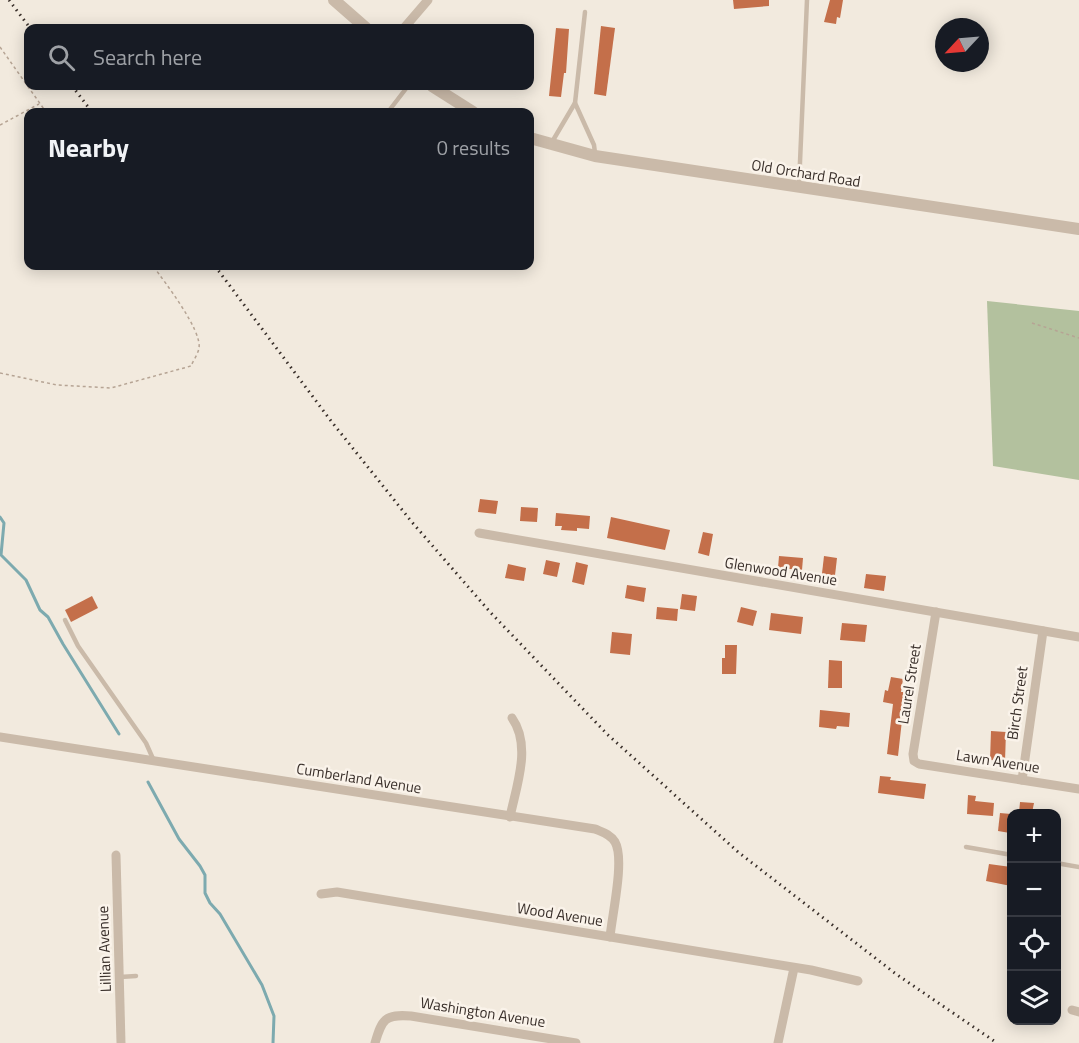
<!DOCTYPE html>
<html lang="en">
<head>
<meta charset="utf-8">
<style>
	body { margin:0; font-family:"Titillium Web",sans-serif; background:#242831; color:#f1f3f6 }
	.controls { position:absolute; right:18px; bottom:18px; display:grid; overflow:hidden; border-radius:12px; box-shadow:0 3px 15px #0003 }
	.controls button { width:54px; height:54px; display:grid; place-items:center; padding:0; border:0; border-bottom:2px solid #363941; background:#171b24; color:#f1f3f6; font:30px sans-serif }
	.compass { position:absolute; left:935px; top:18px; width:54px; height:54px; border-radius:50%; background:#171b24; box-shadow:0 3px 15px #0003; rotate:244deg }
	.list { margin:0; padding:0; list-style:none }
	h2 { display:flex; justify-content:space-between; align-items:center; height:78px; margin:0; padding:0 24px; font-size:26px }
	h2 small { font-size:20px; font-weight:400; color:#9ea1a6 }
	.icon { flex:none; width:33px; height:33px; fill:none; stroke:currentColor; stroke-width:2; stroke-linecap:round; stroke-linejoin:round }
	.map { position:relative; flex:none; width:1079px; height:1043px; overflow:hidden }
	.search { position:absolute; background:#171b24; box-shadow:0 3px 15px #0003; left:24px; top:24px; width:510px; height:66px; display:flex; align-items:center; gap:15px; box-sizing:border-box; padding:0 21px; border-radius:12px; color:#9ea1a6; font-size:22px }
	.panel { position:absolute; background:#171b24; box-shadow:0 3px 15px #0003; left:24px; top:108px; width:510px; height:162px; border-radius:12px }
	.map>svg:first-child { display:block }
	.green { fill:#b3c19e }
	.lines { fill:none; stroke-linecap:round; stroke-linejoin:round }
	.stream { stroke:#7daaaf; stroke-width:3 }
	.building { fill:#c46f4a }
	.path { stroke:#b6a494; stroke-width:1.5; stroke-dasharray:3 3; stroke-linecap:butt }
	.service { stroke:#cabaa9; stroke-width:4.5 }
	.minor { stroke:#cabaa9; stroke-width:9 }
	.tertiary { stroke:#cabaa9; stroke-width:12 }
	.rail { stroke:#382e29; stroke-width:3; stroke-dasharray:1.5 4.5; stroke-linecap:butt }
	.labels { text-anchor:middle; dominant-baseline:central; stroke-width:5; stroke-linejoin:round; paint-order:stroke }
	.street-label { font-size:15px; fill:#382e29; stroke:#faf3ea }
</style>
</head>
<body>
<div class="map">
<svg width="1079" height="1043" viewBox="0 0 1079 1043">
	<rect width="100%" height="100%" fill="#f2eade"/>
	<path class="green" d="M 987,301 L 1079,311 L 1079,480 L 993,466 Z"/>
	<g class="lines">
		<g class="stream">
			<path d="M 0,517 L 4,523 L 1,555 L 26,580 L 40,610 L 48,617 L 63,644 L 119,734"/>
			<path d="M 148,782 L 179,839 L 200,866 L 205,875 L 205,893 L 210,903 L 220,914 L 262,985 L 274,1016 L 273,1043"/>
		</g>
	</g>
	<g class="building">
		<path d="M 733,0 L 769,0 L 769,6 L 734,9 Z"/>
		<path d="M 830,0 L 843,0 L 840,18 L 837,17 L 836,24 L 824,22 Z"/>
		<path d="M 601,26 L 615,28 L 606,96 L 594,94 Z"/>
		<path d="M 556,28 L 569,29 L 566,73 L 564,73 L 561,97 L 549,96 Z"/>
		<path d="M 480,499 L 498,501 L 496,514 L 478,512 Z"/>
		<path d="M 521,507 L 538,508 L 537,522 L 520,521 Z"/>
		<path d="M 556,513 L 590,516 L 589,529 L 577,528 L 577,531 L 561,530 L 562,526 L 555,526 Z"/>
		<path d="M 611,517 L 670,530 L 665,550 L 607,538 Z"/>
		<path d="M 703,532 L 713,534 L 709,556 L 698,553 Z"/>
		<path d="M 779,556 L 803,558 L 802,570 L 778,568 Z"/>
		<path d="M 824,556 L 837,558 L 834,584 L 821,582 Z"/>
		<path d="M 546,560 L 560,563 L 557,577 L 543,574 Z"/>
		<path d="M 576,562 L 588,565 L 584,585 L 572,582 Z"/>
		<path d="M 508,564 L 526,568 L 524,581 L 505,578 Z"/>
		<path d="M 866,574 L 886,576 L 884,591 L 864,588 Z"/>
		<path d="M 627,585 L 646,588 L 644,602 L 625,598 Z"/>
		<path d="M 682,594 L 697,596 L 695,611 L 680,609 Z"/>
		<path d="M 92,596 L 98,608 L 71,622 L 65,610 Z"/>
		<path d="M 657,607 L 678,609 L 677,621 L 656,619 Z"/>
		<path d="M 741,607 L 757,611 L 753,626 L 737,622 Z"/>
		<path d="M 771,613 L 803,617 L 801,634 L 769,630 Z"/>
		<path d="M 842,623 L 867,625 L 865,642 L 840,640 Z"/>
		<path d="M 612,632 L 632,634 L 630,655 L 610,653 Z"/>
		<path d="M 725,645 L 737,645 L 736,674 L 722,674 L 722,658 L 725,658 Z"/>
		<path d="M 829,660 L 842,661 L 842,688 L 828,688 Z"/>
		<path d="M 891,677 L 903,679 L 901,692 L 904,692 L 900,719 L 902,720 L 898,756 L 887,754 L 893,704 L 883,702 L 885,690 L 888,691 Z"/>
		<path d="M 820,710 L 850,713 L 849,727 L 837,726 L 836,729 L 819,727 Z"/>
		<path d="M 991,731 L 1006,732 L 1005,761 L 990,760 Z"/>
		<path d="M 880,776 L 891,777 L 890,780 L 926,784 L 924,799 L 878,793 Z"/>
		<path d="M 968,795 L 976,796 L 975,801 L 994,803 L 993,816 L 967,814 Z"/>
		<path d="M 1020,802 L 1034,803 L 1032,813 L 1019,813 Z"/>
		<path d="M 1000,813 L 1011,814 L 1010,833 L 998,831 Z"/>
		<path d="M 989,864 L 1011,867 L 1011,886 L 986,881 Z"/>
	</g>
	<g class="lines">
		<g class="path">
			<path d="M 0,47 L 46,112"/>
			<path d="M 0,125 L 39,104"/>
			<path d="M 1032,323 L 1079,338"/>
			<path d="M 0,373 L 57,385 L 111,388 L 191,366 C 193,361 198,354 199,348 C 202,330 164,281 153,266"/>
		</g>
		<g class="service">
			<path d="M 585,12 L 575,103 L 594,145 L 595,153"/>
			<path d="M 388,112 L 408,86"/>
			<path d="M 552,142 L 575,103"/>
			<path d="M 799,185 L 807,0"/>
			<path d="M 65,620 L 78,646 L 146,743 L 154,761"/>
			<path d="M 966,847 L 1012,855"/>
			<path d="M 1056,863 L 1079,867"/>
			<path d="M 120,977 L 136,976"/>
		</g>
		<g class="minor">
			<path d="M 404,28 L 428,0"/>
			<path d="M 479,533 L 1079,637"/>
			<path d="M 936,612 L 913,754 L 914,761 L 919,764 L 1079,789"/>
			<path d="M 0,737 L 595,829 C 602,832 610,834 615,842 C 625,859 612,915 610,937"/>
			<path d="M 1022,780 L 1043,631"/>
			<path d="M 510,817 C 516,787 532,746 512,718"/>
			<path d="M 116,855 L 121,1043"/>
			<path d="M 321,894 L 337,892 L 811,970 L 858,981"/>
			<path d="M 1072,1010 L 1079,1012"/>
			<path d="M 375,1043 C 382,1019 385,1014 411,1016 L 576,1043"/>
			<path d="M 778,1043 L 794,968"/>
		</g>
		<g class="tertiary">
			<path d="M 334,0 L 366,28"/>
			<path d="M 432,86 L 473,112"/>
			<path d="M 530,138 L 595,156 L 1079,229"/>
		</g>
		<g class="rail">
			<path d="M 9,0 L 30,28"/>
			<path d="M 72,86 L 92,112"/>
			<path d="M 215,266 L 331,421 L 411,521 L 490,612 L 607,734 L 738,852 L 896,974 L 997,1043"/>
		</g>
	</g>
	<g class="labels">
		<g class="street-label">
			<text transform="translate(806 173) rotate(9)">Old Orchard Road</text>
			<text transform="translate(781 571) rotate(9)">Glenwood Avenue</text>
			<text transform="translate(909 684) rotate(-81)">Laurel Street</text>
			<text transform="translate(1017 703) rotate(-82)">Birch Street</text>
			<text transform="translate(998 761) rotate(9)">Lawn Avenue</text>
			<text transform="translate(359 778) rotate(9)">Cumberland Avenue</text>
			<text transform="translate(560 914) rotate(9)">Wood Avenue</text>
			<text transform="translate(104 949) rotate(-92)">Lillian Avenue</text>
			<text transform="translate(483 1012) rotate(9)">Washington Avenue</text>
		</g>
	</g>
</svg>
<div class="controls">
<button>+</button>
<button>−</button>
<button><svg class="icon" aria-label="locate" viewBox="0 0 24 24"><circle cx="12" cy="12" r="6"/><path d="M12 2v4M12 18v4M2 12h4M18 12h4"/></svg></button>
<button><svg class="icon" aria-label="layers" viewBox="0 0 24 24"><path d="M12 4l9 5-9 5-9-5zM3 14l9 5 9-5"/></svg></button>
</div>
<svg class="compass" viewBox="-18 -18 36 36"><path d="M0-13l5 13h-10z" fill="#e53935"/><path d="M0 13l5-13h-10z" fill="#9ea1a6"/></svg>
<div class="search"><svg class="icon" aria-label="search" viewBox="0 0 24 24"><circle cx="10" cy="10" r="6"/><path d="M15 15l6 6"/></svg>Search here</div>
<section class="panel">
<h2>Nearby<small>0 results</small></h2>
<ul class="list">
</ul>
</section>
</div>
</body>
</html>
